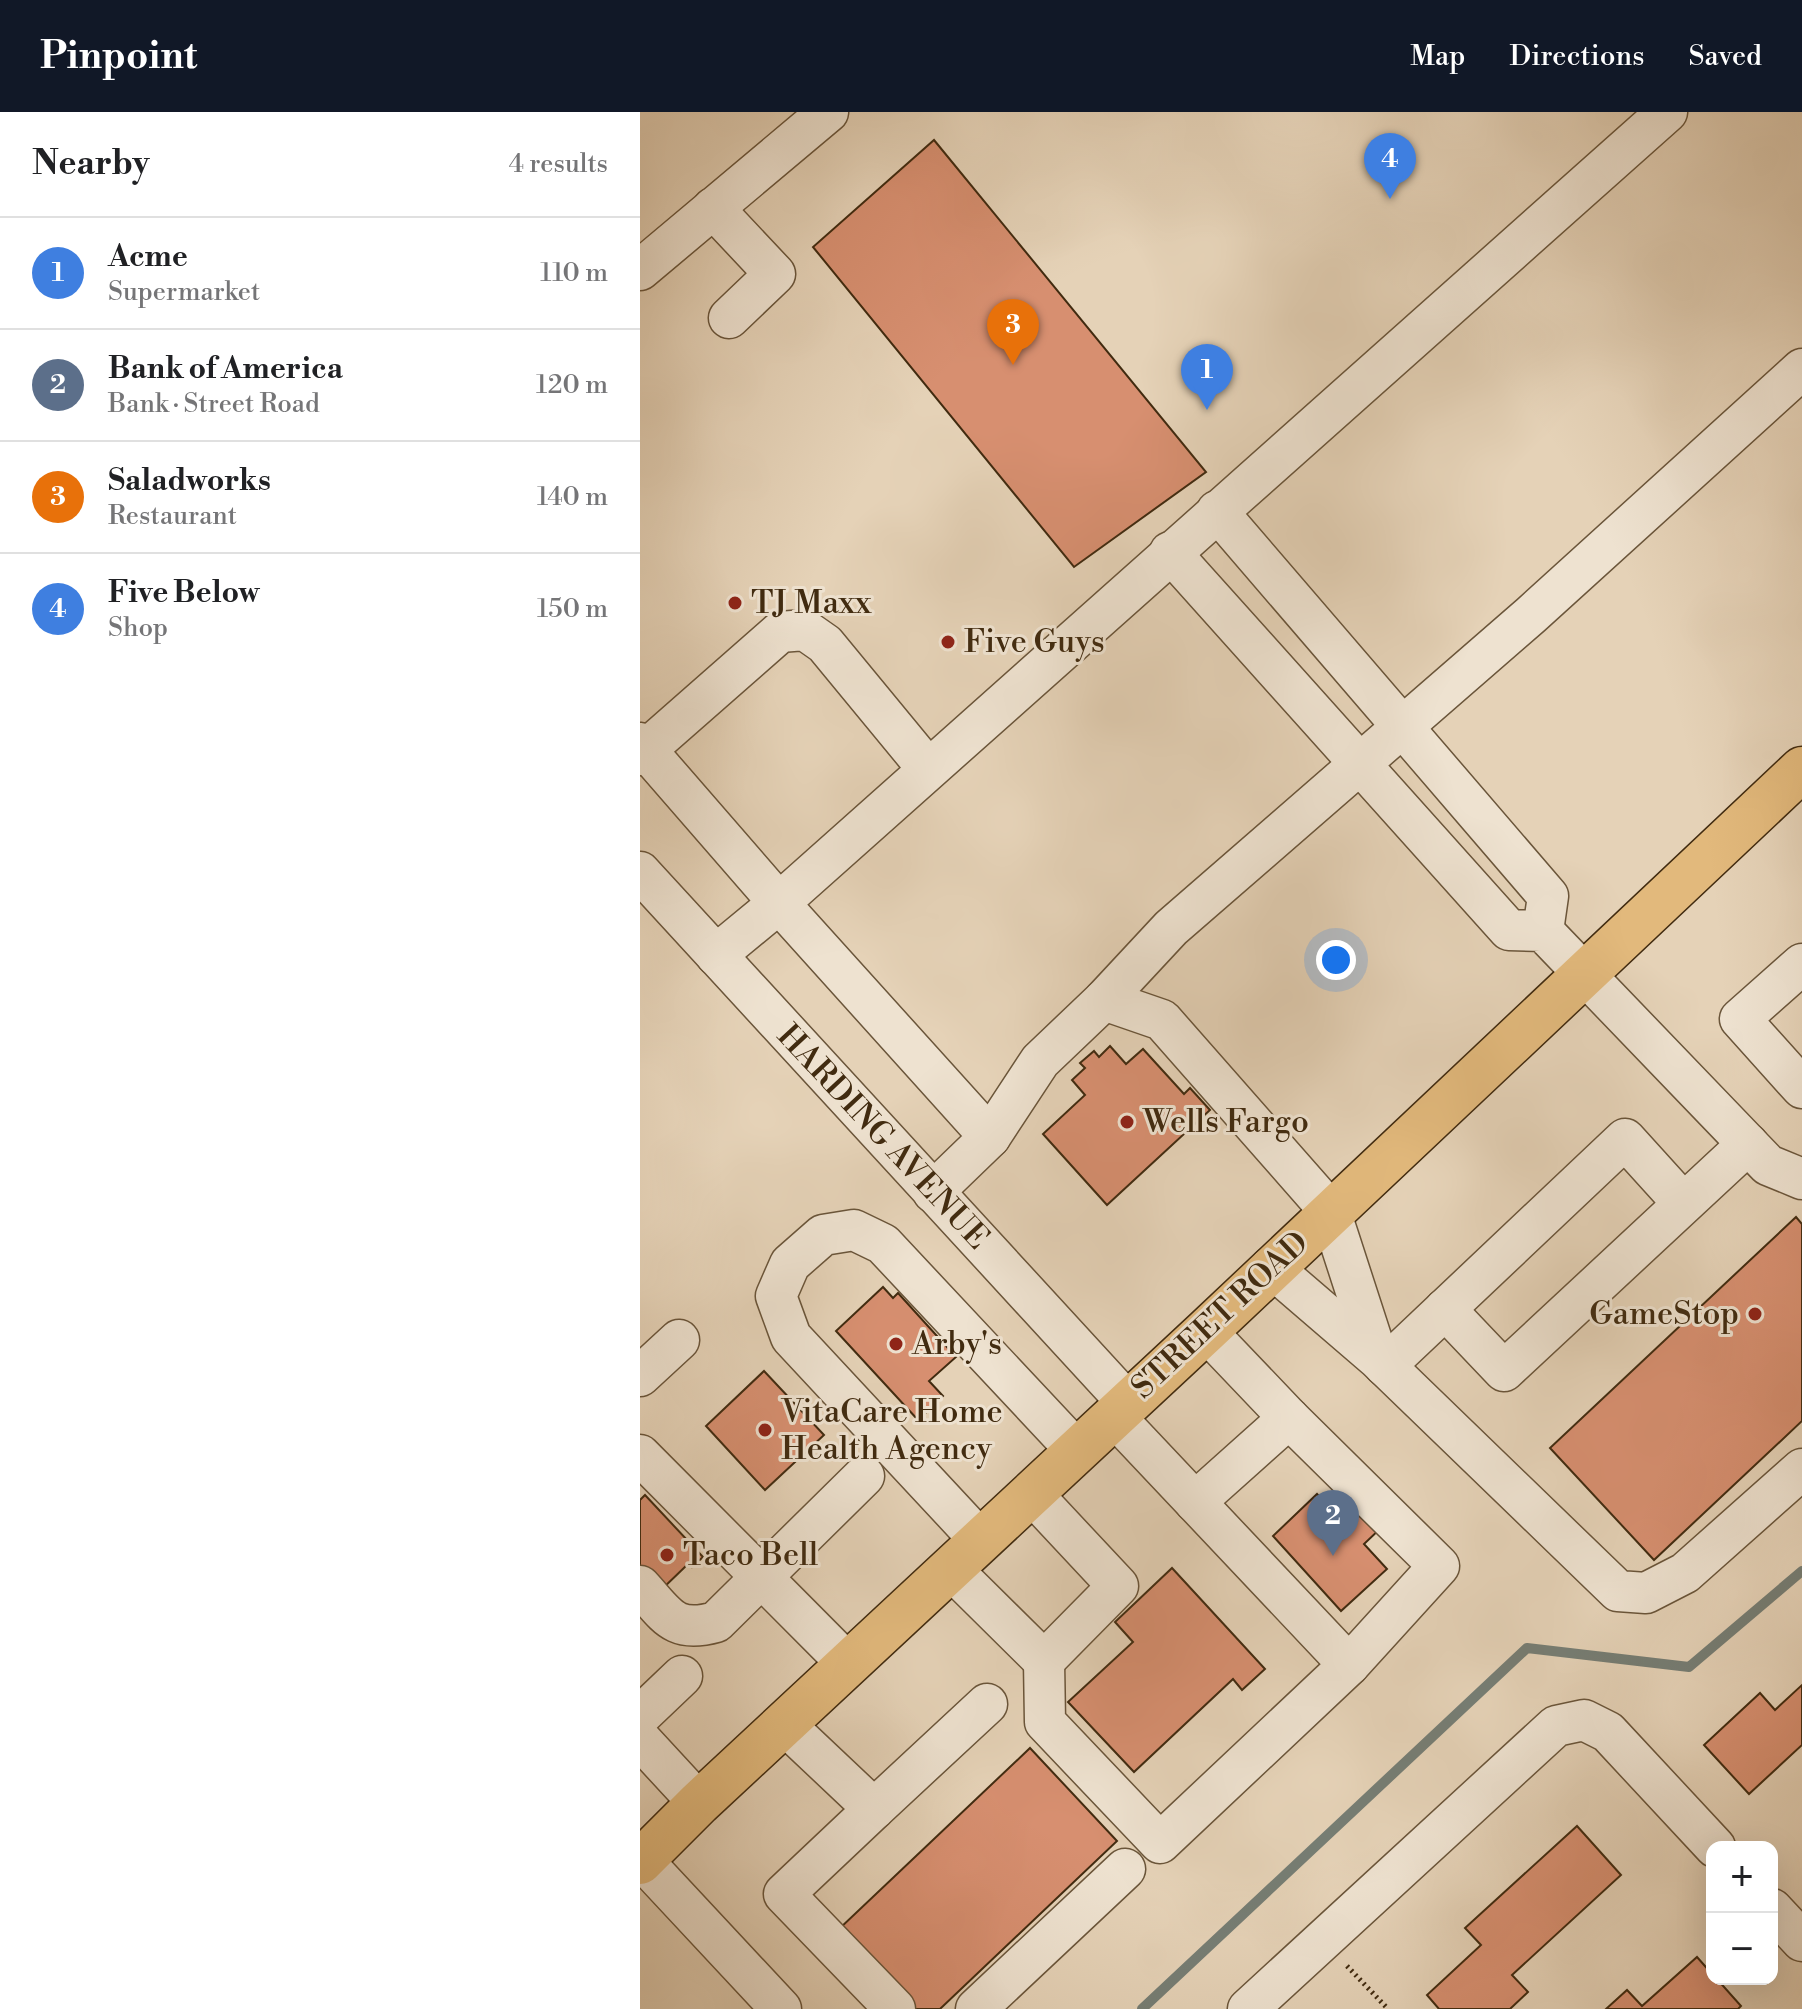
<!DOCTYPE html>
<html lang="en">
<head>
<meta charset="utf-8">
<style>
	body { margin:0; font-family:"Libre Bodoni",serif; background:#f2f2f2; color:#202124 }
	.controls { position:absolute; right:24px; bottom:24px; display:grid; overflow:hidden; border-radius:16px; box-shadow:0 8px 32px #0002 }
	.controls button { width:72px; height:72px; display:grid; place-items:center; padding:0; border:0; border-bottom:2px solid #e0e0e0; background:#fff; color:#202124; font:40px sans-serif }
	.you { position:absolute; left:696px; top:848px; width:28px; height:28px; margin:-20px; border:6px solid #fff; border-radius:50%; background:#1a73e8; box-shadow:0 0 0 12px #1a73e833 }
	.badge { display:grid; place-items:center; width:52px; height:52px; border-radius:50%; background:#111827; color:#fff; font-size:26px; font-weight:700 }
	.pin { position:absolute; translate:-50% -66px; filter:drop-shadow(0 2px 4px #0008) }
	.pin::after { content:''; position:absolute; top:42px; width:28px; height:24px; background:inherit; clip-path:polygon(0 0,100% 0,50% 100%) }
	.list { margin:0; padding:0; list-style:none }
	h2 { display:flex; justify-content:space-between; align-items:center; height:104px; margin:0; padding:0 32px; font-size:34px }
	h2 small { font-size:26px; font-weight:400; color:#757577 }
	.list li { display:grid; grid-template-columns:52px 1fr auto; gap:24px; align-items:center; box-sizing:border-box; height:112px; padding:0 32px; border-top:2px solid #e0e0e0 }
	.list b { display:block; font-size:30px; white-space:nowrap }
	.list p { margin:0; font-size:26px; white-space:nowrap; color:#757577 }
	.list em { font-size:26px; font-style:normal; color:#757577 }
	.map { position:relative; flex:none; width:1162px; height:1897px; overflow:hidden }
	header { display:flex; align-items:center; gap:48px; box-sizing:border-box; height:112px; padding:0 40px; background:#111827; color:#fff }
	header strong { font-size:38px }
	nav { display:flex; gap:44px; margin-inline-start:auto; font-size:28px }
	main { display:flex }
	aside { flex:1; background:#fff }
	.map>svg:first-child { display:block }
	.lines { fill:none; stroke-linecap:round; stroke-linejoin:round }
	.stream { stroke:#767e75; stroke-width:10 }
	.building { fill:#d78f70; stroke:#412b10; stroke-width:2 }
	.minor-casing { stroke:#6a553a; stroke-width:43 }
	.major-casing { stroke:#412b10; stroke-width:47 }
	.path { stroke:#412b10; stroke-width:5; stroke-dasharray:2 4; stroke-linecap:butt }
	.minor { stroke:#eee2d0; stroke-width:40 }
	.major { stroke:#e2b97c; stroke-width:44 }
	.poi-dot { fill:#8f2418; stroke:#eee2d0; stroke-width:3 }
	.labels { text-anchor:middle; dominant-baseline:central; stroke-width:6; stroke-linejoin:round; paint-order:stroke }
	.poi-label { font-size:32px; fill:#412b10; stroke:#eee2d0; text-anchor:start }
	.street-label { font-size:32px; fill:#412b10; stroke:#eee2d0 }
</style>
</head>
<body>
<header>
<strong>Pinpoint</strong>
<nav><a>Map</a><a>Directions</a><a>Saved</a></nav>
</header>
<main>
<aside>
<h2>Nearby<small>4 results</small></h2>
<ul class="list">
<li><span class="badge" style="background:#3f7fe0">1</span><div><b>Acme</b><p>Supermarket</p></div><em>110 m</em></li>
<li><span class="badge" style="background:#5c6f8a">2</span><div><b>Bank of America</b><p>Bank · Street Road</p></div><em>120 m</em></li>
<li><span class="badge" style="background:#e8710a">3</span><div><b>Saladworks</b><p>Restaurant</p></div><em>140 m</em></li>
<li><span class="badge" style="background:#3f7fe0">4</span><div><b>Five Below</b><p>Shop</p></div><em>150 m</em></li>
</ul>
</aside>
<div class="map">
<svg width="1162" height="1897" viewBox="0 0 1162 1897">
	<rect width="100%" height="100%" fill="#e5d2b7"/>
	<filter id="stains"><feTurbulence type="fractalNoise" baseFrequency=".0025" numOctaves="4"/><feColorMatrix values="0 0 0 0 .2 0 0 0 0 .09 0 0 0 0 .02 0 0 0 .5 -.17"/></filter>
	<radialGradient id="worn" r=".72"><stop offset=".6" stop-color="#630" stop-opacity="0"/><stop offset="1" stop-color="#630" stop-opacity=".3"/></radialGradient>
	<g class="lines">
		<path class="stream" d="M 502,1897 L 887,1536 L 1049,1555 L 1162,1459"/>
	</g>
	<g class="building">
		<path d="M 294,28 L 566,360 L 434,455 L 173,135 Z"/>
		<path d="M 470,934 L 486,952 L 503,937 L 544,982 L 550,976 L 570,998 L 467,1093 L 403,1022 L 445,983 L 432,968 L 445,956 L 440,951 L 454,939 L 459,945 Z"/>
		<path d="M 1156,1105 L 1162,1112 L 1162,1309 L 1014,1448 L 910,1336 Z"/>
		<path d="M 243,1175 L 253,1186 L 258,1181 L 316,1245 L 289,1269 L 303,1284 L 278,1308 L 196,1219 Z"/>
		<path d="M 124,1259 L 184,1323 L 125,1378 L 66,1314 Z"/>
		<path d="M 677,1382 L 705,1412 L 724,1394 L 743,1414 L 724,1432 L 747,1457 L 701,1499 L 633,1424 Z"/>
		<path d="M 5,1383 L 63,1445 L 52,1455 L 49,1451 L 19,1480 L 0,1460 L 0,1388 Z"/>
		<path d="M 532,1456 L 625,1557 L 602,1578 L 593,1567 L 494,1660 L 428,1590 L 493,1530 L 475,1510 Z"/>
		<path d="M 1162,1573 L 1162,1633 L 1109,1682 L 1064,1633 L 1120,1581 L 1135,1598 Z"/>
		<path d="M 390,1636 L 477,1729 L 300,1897 L 274,1897 L 199,1817 Z"/>
		<path d="M 937,1714 L 981,1763 L 872,1863 L 888,1880 L 870,1897 L 799,1897 L 787,1883 L 841,1833 L 825,1816 Z"/>
		<path d="M 1057,1845 L 1072,1862 L 1072,1867 L 1077,1867 L 1101,1894 L 1098,1897 L 966,1897 L 987,1878 L 1002,1894 Z"/>
	</g>
	<g class="lines">
		<defs>
			<g id="minor">
				<path d="M 73,96 L 135,162 L 89,206"/>
				<path d="M 0,158 L 188,0"/>
				<path d="M 577,399 L 908,784 L 903,819"/>
				<path d="M 530,440 L 869,818 L 903,819 L 1128,1053 L 1162,1067"/>
				<path d="M 0,631 L 139,791 L 350,1025 L 293,1080"/>
				<path d="M 0,643 L 140,520 L 165,518 L 185,532 L 288,657"/>
				<path d="M 0,760 L 487,1290"/>
				<path d="M 76,843 L 139,791 L 1027,0"/>
				<path d="M 1162,852 L 1100,907 L 1162,976"/>
				<path d="M 464,888 L 522,908 L 690,1099 L 737,1244"/>
				<path d="M 350,1025 L 400,949 L 464,888 L 531,816 L 891,503 L 1162,257"/>
				<path d="M 631,1155 L 738,1247 L 978,1479 L 1006,1481 L 1045,1461 L 1162,1357"/>
				<path d="M 805,1197 L 864,1259 L 1108,1032"/>
				<path d="M 745,1254 L 985,1027 L 1043,1091"/>
				<path d="M 0,1264 L 39,1228"/>
				<path d="M 474,1304 L 709,1553"/>
				<path d="M 0,1343 L 208,1552"/>
				<path d="M 555,1390 L 649,1306"/>
				<path d="M 340,1428 L 151,1225 L 136,1184 L 150,1152 L 183,1123 L 214,1118 L 243,1132 L 436,1338"/>
				<path d="M 310,1456 L 404,1549 L 478,1474 L 391,1381"/>
				<path d="M 0,1474 C 27,1503 33,1522 76,1510 L 224,1364"/>
				<path d="M 404,1549 L 405,1610 L 520,1731 L 709,1553 L 799,1454 L 649,1306 L 566,1219"/>
				<path d="M 0,1604 L 42,1564"/>
				<path d="M 144,1612 L 234,1697 L 144,1782 L 255,1897"/>
				<path d="M 0,1627 L 59,1691"/>
				<path d="M 234,1697 L 347,1592"/>
				<path d="M 2,1748 L 141,1897"/>
				<path d="M 1132,1797 L 1162,1829"/>
				<path d="M 336,1897 L 485,1757"/>
				<path d="M 608,1897 L 916,1614 L 944,1608 L 968,1620 L 1075,1735"/>
			</g>
			<path id="major" d="M 0,1750 L 59,1691 L 566,1219 L 1162,657"/>
		</defs>
		<use href="#minor" class="minor-casing"/>
		<use href="#major" class="major-casing"/>
		<path class="path" d="M 707,1854 L 748,1897"/>
		<use href="#minor" class="minor"/>
		<use href="#major" class="major"/>
	</g>
	<g class="poi-dot">
		<circle cx="95" cy="491" r="8"/>
		<circle cx="308" cy="530" r="8"/>
		<circle cx="487" cy="1010" r="8"/>
		<circle cx="1115" cy="1202" r="8"/>
		<circle cx="256" cy="1232" r="8"/>
		<circle cx="125" cy="1318" r="8"/>
		<circle cx="27" cy="1443" r="8"/>
	</g>
	<g class="labels">
		<g class="poi-label">
			<text x="111" y="491">TJ Maxx</text>
			<text x="324" y="530">Five Guys</text>
			<text x="503" y="1010">Wells Fargo</text>
			<text x="1099" y="1202" text-anchor="end">GameStop</text>
			<text x="272" y="1232">Arby's</text>
			<text x="141" y="1300">VitaCare Home<tspan x="141" dy="37">Health Agency</tspan></text>
			<text x="43" y="1443">Taco Bell</text>
		</g>
		<g class="street-label">
			<text transform="translate(243 1025) rotate(47)">HARDING AVENUE</text>
			<text transform="translate(580 1203) rotate(-43)">STREET ROAD</text>
		</g>
	</g>
	<rect width="100%" height="100%" filter="url(#stains)"/>
	<rect width="100%" height="100%" fill="url(#worn)"/>
</svg>
<div class="controls">
<button>+</button>
<button>−</button>
</div>
<div class="you"></div>
<div class="pin badge" style="left:567px;top:298px;background:#3f7fe0">1</div>
<div class="pin badge" style="left:693px;top:1444px;background:#5c6f8a">2</div>
<div class="pin badge" style="left:373px;top:253px;background:#e8710a">3</div>
<div class="pin badge" style="left:750px;top:87px;background:#3f7fe0">4</div>
</div>
</main>
</body>
</html>
